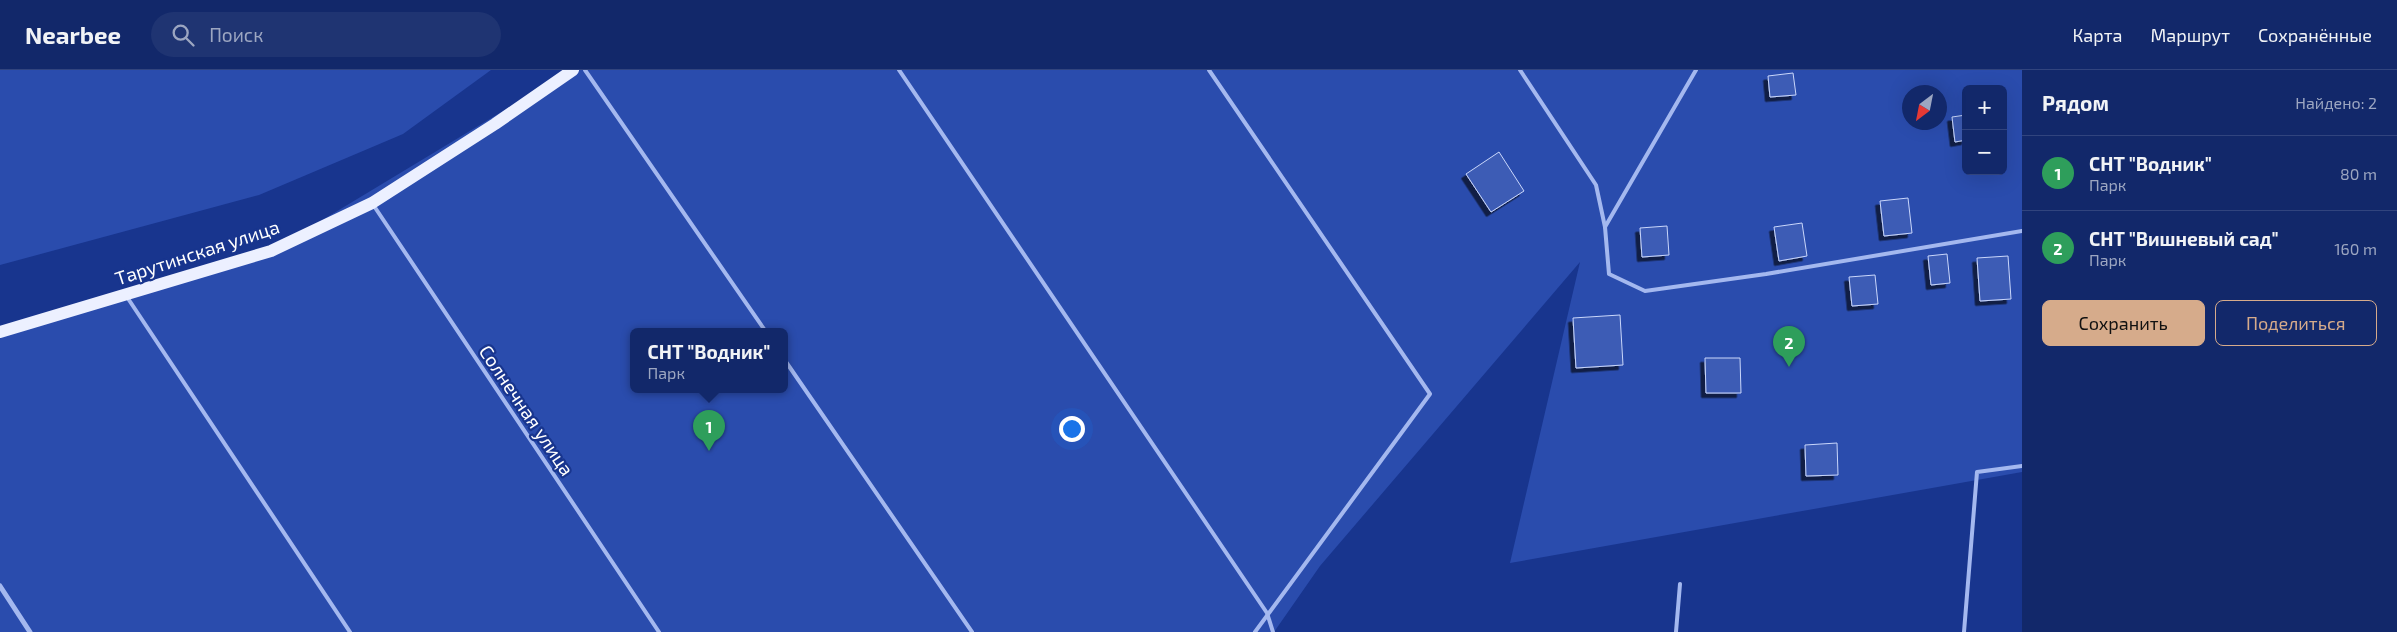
<!DOCTYPE html>
<html lang="ru">
<head>
<meta charset="utf-8">
<style>
	body { margin:0; font-family:"Exo 2",sans-serif; background:#1f3472; color:#f1f3f6 }
	.controls { position:absolute; right:15px; top:15px; display:grid; overflow:hidden; border-radius:8px; box-shadow:0 5px 20px #0002 }
	.controls button { width:45px; height:45px; display:grid; place-items:center; padding:0; border:0; border-bottom:1px solid #31447e; background:#12286a; color:#f1f3f6; font:25px sans-serif }
	.compass { position:absolute; left:1902px; top:15px; width:45px; height:45px; border-radius:50%; background:#12286a; box-shadow:0 5px 20px #0002; rotate:212deg }
	.you { position:absolute; left:1071px; top:358px; width:18px; height:18px; margin:-12px; border:4px solid #fff; border-radius:50%; background:#1a73e8; box-shadow:0 0 0 8px #1a73e833 }
	.badge { display:grid; place-items:center; width:32px; height:32px; border-radius:50%; background:#d6ab8b; color:#fff; font-size:16px; font-weight:700 }
	.pin { position:absolute; translate:-50% -41px; filter:drop-shadow(0 1px 2px #0008) }
	.pin::after { content:''; position:absolute; top:26px; width:18px; height:15px; background:inherit; clip-path:polygon(0 0,100% 0,50% 100%) }
	.popup { position:absolute; left:630px; top:258px; width:158px; height:65px; box-sizing:border-box; display:grid; place-content:center; border-radius:8px; background:#12286a; filter:drop-shadow(0 1px 4px #0005); font-size:16px; white-space:nowrap; color:#9ca6c1 }
	.popup b { font-size:19px; color:#f1f3f6 }
	.popup::after { content:''; position:absolute; left:50%; top:100%; margin-left:-10px; border:10px solid transparent; border-top-color:#12286a }
	.list { margin:0; padding:0; list-style:none }
	h2 { display:flex; justify-content:space-between; align-items:center; height:65px; margin:0; padding:0 20px; font-size:21px }
	h2 small { font-size:16px; font-weight:400; color:#9ca6c1 }
	.list li { display:grid; grid-template-columns:32px 1fr auto; gap:15px; align-items:center; box-sizing:border-box; height:75px; padding:0 20px; border-top:1px solid #31447e }
	.list b { display:block; font-size:19px; white-space:nowrap }
	.list p { margin:0; font-size:16px; white-space:nowrap; color:#9ca6c1 }
	.list em { font-size:16px; font-style:normal; color:#9ca6c1 }
	.actions { display:flex; gap:10px; padding:15px 20px }
	.actions a { flex:1; padding:11px 0; border:1px solid #d6ab8b; border-radius:8px; text-align:center; font-size:18px; color:#d6ab8b }
	.actions .main { background:#d6ab8b; color:#111 }
	.icon { flex:none; width:28px; height:28px; fill:none; stroke:currentColor; stroke-width:2; stroke-linecap:round; stroke-linejoin:round }
	.map { position:relative; flex:none; width:2022px; height:562px; overflow:hidden }
	header { display:flex; align-items:center; gap:30px; box-sizing:border-box; height:70px; padding:0 25px; background:#12286a; border-bottom:1px solid #31447e }
	header strong { font-size:24px }
	nav { display:flex; gap:28px; margin-inline-start:auto; font-size:18px }
	.search { width:350px; height:45px; background:#1f3472; display:flex; align-items:center; gap:12px; box-sizing:border-box; padding:0 18px; border-radius:28px; color:#9ca6c1; font-size:19px }
	main { display:flex }
	aside { flex:1; background:#12286a }
	.map>svg:first-child { display:block }
	.green { fill:#2a4cad; fill-rule:evenodd }
	.building { fill:#3c5bb5; stroke:#cad7fb; filter:url(#shadow) }
	.lines { fill:none; stroke-linecap:round; stroke-linejoin:round }
	.lane { stroke:#a4b8ef; stroke-width:4 }
	.street { stroke:#a4b8ef; stroke-width:5 }
	.primary { stroke:#ecf0ff; stroke-width:12 }
	.labels { text-anchor:middle; dominant-baseline:central; stroke-width:4.5; stroke-linejoin:round; paint-order:stroke }
	.street-label { font-size:19px; fill:#fff; stroke:#18358e }
</style>
</head>
<body>
<header>
<strong>Nearbee</strong>
<div class="search"><svg class="icon" aria-label="search" viewBox="0 0 24 24"><circle cx="10" cy="10" r="6"/><path d="M15 15l6 6"/></svg>Поиск</div>
<nav><a>Карта</a><a>Маршрут</a><a>Сохранённые</a></nav>
</header>
<main>
<div class="map">
<svg width="2022" height="562" viewBox="0 0 2022 562">
	<defs>
		<filter id="shadow"><feDropShadow dx="-4.5" dy="4.5" stdDeviation="0" flood-color="#0009"/></filter>
	</defs>
	<rect width="100%" height="100%" fill="#18358e"/>
	<g class="green">
		<path d="M 0,0 L 491,0 L 403,64 L 259,125 L 0,195 Z"/>
		<path d="M 571,0 L 2022,0 L 2022,402 L 1510,493 L 1580,192 L 1320,496 L 1274,562 L 0,562 L 0,265 L 271,181 ZM 1966,19 L 2003,19 L 2003,101 L 1966,101 ZM 1910,22 L 1940,22 L 1940,52 L 1910,52 ZM 634,262 L 784,262 L 784,320 L 634,320 Z"/>
	</g>
	<g class="building">
		<path d="M 1793,3 L 1796,25 L 1770,27 L 1768,6 Z"/>
		<path d="M 1966,45 L 1966,70 L 1955,72 L 1952,47 Z"/>
		<path d="M 1499,82 L 1524,121 L 1491,142 L 1466,104 Z"/>
		<path d="M 1908,128 L 1912,163 L 1884,166 L 1880,131 Z"/>
		<path d="M 1802,153 L 1807,186 L 1779,191 L 1774,157 Z"/>
		<path d="M 1667,156 L 1669,185 L 1642,187 L 1640,158 Z"/>
		<path d="M 1947,184 L 1950,213 L 1931,215 L 1928,186 Z"/>
		<path d="M 2008,186 L 2011,229 L 1980,231 L 1977,188 Z"/>
		<path d="M 1875,205 L 1878,234 L 1852,236 L 1849,207 Z"/>
		<path d="M 1620,245 L 1623,295 L 1576,298 L 1573,248 Z"/>
		<path d="M 1705,288 L 1740,288 L 1741,323 L 1706,323 Z"/>
		<path d="M 1837,373 L 1838,405 L 1806,406 L 1805,375 Z"/>
	</g>
	<g class="lines">
		<g class="lane">
			<path d="M 585,0 L 766,262"/>
			<path d="M 899,0 L 1267,543 L 1273,562"/>
			<path d="M 1209,0 L 1430,324 L 1255,562"/>
			<path d="M 1520,0 L 1596,115 L 1605,157"/>
			<path d="M 1696,0 L 1605,157 L 1609,204 L 1645,221 L 1766,204 L 2022,161"/>
			<path d="M 374,136 L 659,562"/>
			<path d="M 127,227 L 350,562"/>
			<path d="M 784,289 L 972,562"/>
			<path d="M 1676,562 L 1680,514"/>
			<path d="M 1964,562 L 1977,402 L 2022,396"/>
		</g>
		<path class="street" d="M 0,516 L 30,562"/>
		<path class="primary" d="M 0,262 L 271,181 L 372,133 L 495,54 L 573,0"/>
	</g>
	<g class="labels">
		<g class="street-label">
			<text transform="translate(197 182) rotate(-18)">Тарутинская улица</text>
			<text transform="translate(527 340) rotate(56)">Солнечная улица</text>
		</g>
	</g>
</svg>
<div class="controls">
<button>+</button>
<button>−</button>
</div>
<svg class="compass" viewBox="-18 -18 36 36"><path d="M0-13l5 13h-10z" fill="#e53935"/><path d="M0 13l5-13h-10z" fill="#9ca6c1"/></svg>
<div class="you"></div>
<div class="pin badge" style="left:709px;top:381px;background:#2e9e5b">1</div>
<div class="popup"><b>СНТ &quot;Водник&quot;</b>Парк</div>
<div class="pin badge" style="left:1789px;top:297px;background:#2e9e5b">2</div>
</div>
<aside>
<h2>Рядом<small>Найдено: 2</small></h2>
<ul class="list">
<li><span class="badge" style="background:#2e9e5b">1</span><div><b>СНТ &quot;Водник&quot;</b><p>Парк</p></div><em>80 m</em></li>
<li><span class="badge" style="background:#2e9e5b">2</span><div><b>СНТ &quot;Вишневый сад&quot;</b><p>Парк</p></div><em>160 m</em></li>
</ul>
<div class="actions"><a class="main">Сохранить</a><a>Поделиться</a></div>
</aside>
</main>
</body>
</html>
